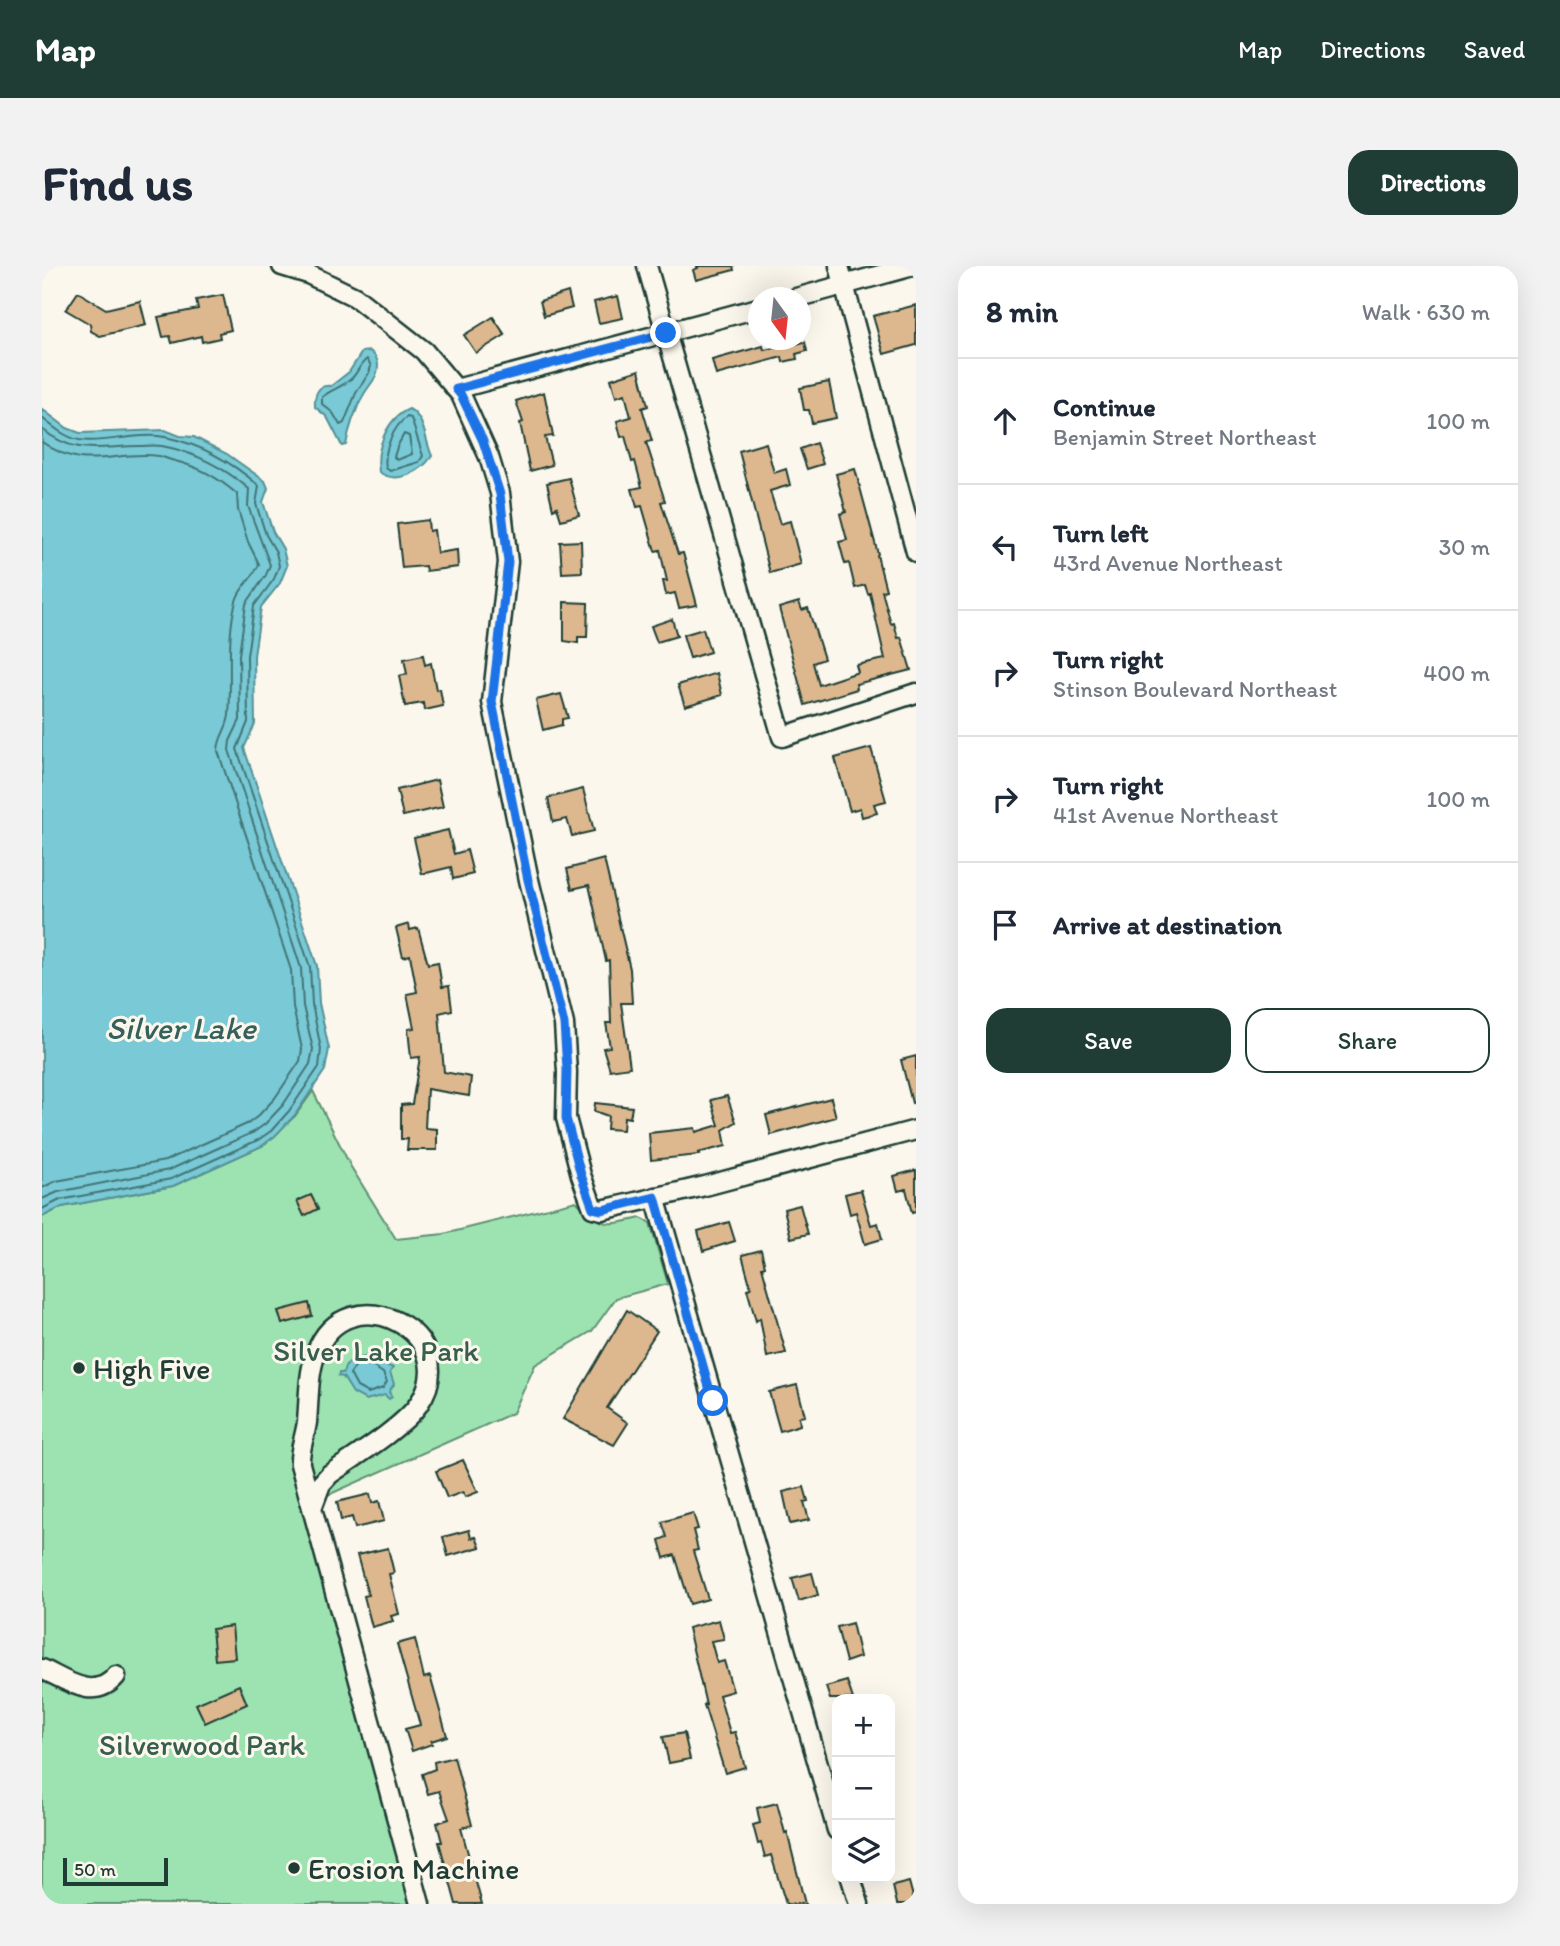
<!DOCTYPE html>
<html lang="en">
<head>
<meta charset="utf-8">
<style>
	body { margin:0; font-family:Itim,sans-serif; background:#f2f2f3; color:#1f2937 }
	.controls { position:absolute; right:21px; bottom:21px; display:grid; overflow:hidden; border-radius:14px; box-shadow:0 7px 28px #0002 }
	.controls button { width:63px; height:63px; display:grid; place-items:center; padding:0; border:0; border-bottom:2px solid #e0e1e3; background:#fff; color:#1f2937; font:35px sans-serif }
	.compass { position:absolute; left:706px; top:21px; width:63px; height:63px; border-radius:50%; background:#fff; box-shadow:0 7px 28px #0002; rotate:165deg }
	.scale { position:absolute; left:21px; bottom:18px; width:105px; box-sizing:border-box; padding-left:7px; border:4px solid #1f3d34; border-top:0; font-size:19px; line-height:24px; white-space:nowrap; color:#1f3d34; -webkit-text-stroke:5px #fbf7ec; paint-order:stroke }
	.stop { position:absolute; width:21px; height:21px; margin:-16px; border:5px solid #1a73e8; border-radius:50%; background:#fff }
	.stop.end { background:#1a73e8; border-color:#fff; box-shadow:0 2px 7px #0008 }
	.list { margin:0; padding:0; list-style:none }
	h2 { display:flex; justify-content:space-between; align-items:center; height:91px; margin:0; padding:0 28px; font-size:30px }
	h2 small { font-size:23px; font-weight:400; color:#747a83 }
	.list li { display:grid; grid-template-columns:46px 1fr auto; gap:21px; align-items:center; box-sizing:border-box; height:126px; padding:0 28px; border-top:2px solid #e0e1e3 }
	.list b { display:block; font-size:26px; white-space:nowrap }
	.list p { margin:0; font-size:23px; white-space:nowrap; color:#747a83 }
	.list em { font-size:23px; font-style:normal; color:#747a83 }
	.actions { display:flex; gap:14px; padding:21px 28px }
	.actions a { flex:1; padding:16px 0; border:2px solid #1f3d34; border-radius:21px; text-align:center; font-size:24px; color:#1f3d34 }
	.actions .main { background:#1f3d34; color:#fff }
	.icon { flex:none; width:38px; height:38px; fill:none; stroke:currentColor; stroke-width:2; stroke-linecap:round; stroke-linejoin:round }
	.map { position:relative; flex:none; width:874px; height:1638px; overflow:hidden; border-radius:21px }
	header { display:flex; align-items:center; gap:42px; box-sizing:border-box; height:98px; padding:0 35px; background:#1f3d34; color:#fff }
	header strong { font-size:33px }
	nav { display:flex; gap:38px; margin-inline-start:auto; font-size:24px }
	.intro { display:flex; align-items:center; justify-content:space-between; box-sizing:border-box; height:168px; padding:0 42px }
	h1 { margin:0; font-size:49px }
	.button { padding:18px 32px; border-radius:21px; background:#1f3d34; color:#fff; font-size:24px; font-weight:700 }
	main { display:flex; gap:42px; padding:0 42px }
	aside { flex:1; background:#fff; border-radius:21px; box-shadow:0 7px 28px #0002 }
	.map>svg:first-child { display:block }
	.green { fill:#9de3b1; stroke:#5e9072; stroke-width:2 }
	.water { fill:#79c9d6; stroke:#559195; stroke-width:2 }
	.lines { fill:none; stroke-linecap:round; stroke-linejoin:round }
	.shore { stroke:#437575; stroke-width:2 }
	.building { fill:#ddb88f; stroke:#1f3d34; stroke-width:2 }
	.minor-casing { stroke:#1f3d34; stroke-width:23 }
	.minor { stroke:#fbf7ec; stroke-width:18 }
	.route { stroke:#1a73e8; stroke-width:9 }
	.poi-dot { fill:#1f3d34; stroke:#fbf7ec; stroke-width:2.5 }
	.labels { text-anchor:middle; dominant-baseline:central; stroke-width:6; stroke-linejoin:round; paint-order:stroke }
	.park-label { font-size:30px; fill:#385e4d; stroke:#fbf7ec }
	.poi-label { font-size:30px; fill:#1f3d34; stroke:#fbf7ec; text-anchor:start }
	.water-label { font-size:32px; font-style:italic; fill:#36605c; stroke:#fbf7ec }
</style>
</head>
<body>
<header>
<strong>Map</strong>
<nav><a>Map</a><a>Directions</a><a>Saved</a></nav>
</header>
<div class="intro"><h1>Find us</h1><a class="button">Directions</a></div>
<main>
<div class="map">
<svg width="874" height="1638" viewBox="0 0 874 1638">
	<rect width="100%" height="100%" fill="#fbf7ec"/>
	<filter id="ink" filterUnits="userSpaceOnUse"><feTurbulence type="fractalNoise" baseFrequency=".0143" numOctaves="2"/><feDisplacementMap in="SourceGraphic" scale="14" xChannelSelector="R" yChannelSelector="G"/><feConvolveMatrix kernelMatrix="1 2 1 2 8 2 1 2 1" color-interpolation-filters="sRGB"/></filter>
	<g filter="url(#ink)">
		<path class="green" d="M 271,825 L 309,901 L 354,973 L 402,968 L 534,935 C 561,962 563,960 599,952 L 608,957 L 626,1018 L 574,1032 L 550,1065 L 493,1099 L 471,1147 L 261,1240 L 370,1638 L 0,1638 L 0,951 L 20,941 L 131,920 L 220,880 L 253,850 Z"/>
		<g class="water">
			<path d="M 328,85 C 333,89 336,93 336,99 C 337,111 326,120 321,130 C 313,145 307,162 304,179 L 300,180 L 285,151 L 273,141 C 272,130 275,118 289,120 L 307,106 L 320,86 Z"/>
			<path d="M 0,143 L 25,162 L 38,167 L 123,164 L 138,170 L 152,171 L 185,188 L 223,215 L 226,222 L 221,236 L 231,266 L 241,283 L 245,300 L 238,317 L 219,341 L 212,390 L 213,458 L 202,482 L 275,700 L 277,737 L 287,783 L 283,804 L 253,849 L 233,870 L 220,880 L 131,920 L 20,941 L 0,951 Z"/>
			<path d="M 367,143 C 383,151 383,175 390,190 C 379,206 356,219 337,206 C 333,183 345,152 367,143 Z"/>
			<path d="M 330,1085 L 331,1093 L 351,1102 L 348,1106 L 352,1118 L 347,1126 L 350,1131 L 347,1133 L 343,1129 L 324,1134 L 311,1127 L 301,1111 L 296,1110 L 297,1107 L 301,1107 L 303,1101 L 310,1093 L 325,1091 L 326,1087 Z"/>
		</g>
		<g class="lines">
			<g class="shore">
				<path d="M 325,93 L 329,100 L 327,107 L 314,127 L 302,157 L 298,159 L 291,147 L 280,138 L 280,131 C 288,124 301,121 310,112 C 316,106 318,98 325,93 Z"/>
				<path d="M 365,151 L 369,152 L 381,190 L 377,196 L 348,205 L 344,202 C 341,186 351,160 365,151 Z"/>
				<path d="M 0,152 C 11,161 23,171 37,174 C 61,178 96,166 123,171 C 157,178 190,196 217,220 L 214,238 L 224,269 L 234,286 L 237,300 L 232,313 L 212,340 L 205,390 L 206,456 L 195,483 L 268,701 L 270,738 L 279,783 L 277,801 L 247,845 L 229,865 L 216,874 L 129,913 L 18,934 L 0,943"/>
				<path d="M 0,163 C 34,191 58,180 98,180 C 105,180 113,179 120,180 C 152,186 183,202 207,223 L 206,240 L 228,299 L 224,309 L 204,338 L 197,389 L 198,454 L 188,475 L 187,484 L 259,702 L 261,740 L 271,783 L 268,798 L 241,839 L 223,858 L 212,866 L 127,904 L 16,926 L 0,933"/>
				<path d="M 362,168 L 367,170 L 370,188 L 355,194 L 352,191 L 355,181 Z"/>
				<path d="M 0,176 C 43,207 71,184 117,190 C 122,191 127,194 133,195 C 157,201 175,211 195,228 L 196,244 L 206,276 L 217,298 C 212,312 198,320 194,335 C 184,373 190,411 187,449 C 186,462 176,471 176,485 L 249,704 L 251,741 L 260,783 L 258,795 L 233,832 L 216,850 L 207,857 L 123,895 L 14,915 L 0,922"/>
				<path d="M 327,1098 L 341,1107 L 345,1116 L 341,1122 L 326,1127 L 315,1121 L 308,1108 L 314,1099 Z"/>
			</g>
		</g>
		<g class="building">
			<path d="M 655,0 L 691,0 L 692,4 L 654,14 L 651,4 L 656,2 Z"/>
			<path d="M 36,26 L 64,43 L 98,35 L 104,59 L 58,70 L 49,65 L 48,58 L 24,44 Z"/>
			<path d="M 526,26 L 530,42 L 502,50 L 498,35 Z"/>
			<path d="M 181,29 L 189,64 L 177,67 L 178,72 L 160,76 L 159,70 L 130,77 L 128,70 L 121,71 L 116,51 L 156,43 L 154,34 Z"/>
			<path d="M 576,30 L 581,52 L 557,57 L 552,36 Z"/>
			<path d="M 874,39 L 874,79 L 842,88 L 831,50 Z"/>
			<path d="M 451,51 L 463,69 L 434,87 L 422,69 Z"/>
			<path d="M 763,76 L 765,85 L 754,88 L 755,93 L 741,96 L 740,91 L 674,109 L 670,94 L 721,80 L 722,84 Z"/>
			<path d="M 597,104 L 606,140 L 600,142 L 610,175 L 604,176 L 623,235 L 619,236 L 636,288 L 641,287 L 655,339 L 637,342 L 633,327 L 624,329 L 621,315 L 625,315 L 618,284 L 613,285 L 600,240 L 595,241 L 590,223 L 600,221 L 593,195 L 590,196 L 583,170 L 579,171 L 575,155 L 589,151 L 583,128 L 574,131 L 569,113 Z"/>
			<path d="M 787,116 L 794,152 L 770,157 L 767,144 L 762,144 L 758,122 Z"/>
			<path d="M 502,126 L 511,170 L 503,171 L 510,199 L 488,205 L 478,157 L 481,156 L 474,135 Z"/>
			<path d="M 724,177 L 732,207 L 744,203 L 748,219 L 728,225 L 738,258 L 748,255 L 759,298 L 728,307 L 697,185 Z"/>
			<path d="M 774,177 L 781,198 L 765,203 L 758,183 Z"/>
			<path d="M 813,203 L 836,288 L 835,289 L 844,324 L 840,325 L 849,358 L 852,357 L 856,372 L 859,371 L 869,404 L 814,418 L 815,423 L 763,439 L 737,342 L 757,336 L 760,344 L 766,342 L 782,393 L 771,397 L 777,419 L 816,406 L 814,399 L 843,393 L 828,327 L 826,328 L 823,319 L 813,322 L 807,297 L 803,298 L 797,276 L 805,274 L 798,248 L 804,246 L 794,208 Z"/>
			<path d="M 527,212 L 537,249 L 519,254 L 515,241 L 511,243 L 505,217 Z"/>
			<path d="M 386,254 L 387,265 L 392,264 L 395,287 L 415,284 L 416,301 L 384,305 L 383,300 L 360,302 L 355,258 Z"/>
			<path d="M 539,275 L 540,306 L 520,307 L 518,276 Z"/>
			<path d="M 522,336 L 546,337 L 545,371 L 536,371 L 536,377 L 522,375 Z"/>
			<path d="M 630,353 L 635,370 L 615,376 L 609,360 Z"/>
			<path d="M 661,363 L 668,386 L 648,392 L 641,369 Z"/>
			<path d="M 381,389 L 383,399 L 389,397 L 394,424 L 398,423 L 401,440 L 383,444 L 381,437 L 363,440 L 357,410 L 365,408 L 362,393 Z"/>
			<path d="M 675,407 L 680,429 L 643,440 L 636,419 Z"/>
			<path d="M 519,428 L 526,452 L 520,453 L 520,459 L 501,464 L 494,434 Z"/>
			<path d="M 829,482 L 844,535 L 832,538 L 835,547 L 820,551 L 818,542 L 808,545 L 793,492 Z"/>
			<path d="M 395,514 L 401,541 L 361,550 L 355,524 Z"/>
			<path d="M 541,523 L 552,565 L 530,570 L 525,553 L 511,556 L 506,532 Z"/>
			<path d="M 406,564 L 412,588 L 425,584 L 431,608 L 411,613 L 409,601 L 380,608 L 372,572 Z"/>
			<path d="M 562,593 L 588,703 L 590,737 L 579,737 L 588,801 L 568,804 L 561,782 L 568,781 L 564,757 L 569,757 L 567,694 L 564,695 L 547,619 L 530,623 L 525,603 Z"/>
			<path d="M 367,658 L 368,664 L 376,662 L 386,698 L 396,696 L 400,721 L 407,720 L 410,744 L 397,747 L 402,806 L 429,811 L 427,830 L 385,823 L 383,862 L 395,863 L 395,884 L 365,884 L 366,873 L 359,873 L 359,839 L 370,838 L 378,791 L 369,792 L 366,763 L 372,762 L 365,728 L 375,726 L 368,689 L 361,691 L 354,662 Z"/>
			<path d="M 874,790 L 874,836 L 870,837 L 859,794 Z"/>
			<path d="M 685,830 L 694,856 L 681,864 L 684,880 L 656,887 L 657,889 L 609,894 L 607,867 L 653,862 L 654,866 L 677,859 L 669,834 Z"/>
			<path d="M 789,832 L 794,851 L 729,869 L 724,849 Z"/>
			<path d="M 553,837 L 590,841 L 588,852 L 582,851 L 581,864 L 565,863 L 566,850 L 552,845 Z"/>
			<path d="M 874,904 L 874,946 L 870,947 L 864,923 L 856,925 L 852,910 Z"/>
			<path d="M 819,924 L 829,959 L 836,957 L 840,973 L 823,978 L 814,946 L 808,948 L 803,928 Z"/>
			<path d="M 269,929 L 276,943 L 262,950 L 255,935 Z"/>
			<path d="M 758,939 L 766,968 L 749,972 L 742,943 Z"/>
			<path d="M 687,956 L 693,975 L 661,985 L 656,965 Z"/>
			<path d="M 719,984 L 723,1000 L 720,1001 L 744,1087 L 725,1091 L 718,1052 L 714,1055 L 705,1023 L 709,1022 L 700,989 Z"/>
			<path d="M 267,1037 L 270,1050 L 240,1058 L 236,1045 Z"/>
			<path d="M 585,1044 L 615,1065 L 565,1142 L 586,1157 L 572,1179 L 521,1153 Z"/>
			<path d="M 755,1119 L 763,1150 L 757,1151 L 758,1159 L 738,1165 L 727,1126 Z"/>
			<path d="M 421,1194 L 436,1226 L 423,1231 L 421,1226 L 405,1232 L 394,1205 Z"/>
			<path d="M 762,1221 L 766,1235 L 762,1236 L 767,1254 L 748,1258 L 741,1226 Z"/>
			<path d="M 328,1228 L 330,1237 L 337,1235 L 342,1255 L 313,1262 L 310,1251 L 299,1254 L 295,1236 Z"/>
			<path d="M 651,1247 L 656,1263 L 651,1264 L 656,1284 L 651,1285 L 666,1333 L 648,1338 L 633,1289 L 622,1292 L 617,1274 L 625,1271 L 620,1256 Z"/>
			<path d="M 427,1264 L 429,1272 L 434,1271 L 438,1281 L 406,1290 L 401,1271 Z"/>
			<path d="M 346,1282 L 352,1307 L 347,1308 L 357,1348 L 349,1350 L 351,1355 L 330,1361 L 322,1330 L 326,1329 L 315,1289 Z"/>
			<path d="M 770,1307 L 776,1329 L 757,1335 L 750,1312 Z"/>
			<path d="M 677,1354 L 682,1373 L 669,1375 L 675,1397 L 682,1395 L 691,1425 L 677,1429 L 688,1467 L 693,1466 L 703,1501 L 683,1507 L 662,1439 L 664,1439 L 646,1362 Z"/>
			<path d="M 810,1357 L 818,1391 L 804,1396 L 795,1361 Z"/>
			<path d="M 190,1360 L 193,1392 L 173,1394 L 170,1363 Z"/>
			<path d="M 373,1373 L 382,1412 L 388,1410 L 405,1470 L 389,1475 L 390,1478 L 370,1485 L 363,1463 L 378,1459 L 355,1378 Z"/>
			<path d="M 805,1415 L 811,1433 L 788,1433 L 784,1421 Z"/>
			<path d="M 197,1419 L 205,1438 L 163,1457 L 154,1438 Z"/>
			<path d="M 642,1467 L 648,1493 L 627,1497 L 621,1471 Z"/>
			<path d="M 412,1491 L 430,1559 L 419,1562 L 440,1638 L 414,1638 L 397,1576 L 400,1576 L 395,1557 L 407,1553 L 397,1525 L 386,1528 L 380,1508 L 393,1503 L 392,1496 Z"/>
			<path d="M 735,1537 L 743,1567 L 745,1566 L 763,1638 L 744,1638 L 729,1589 L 723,1591 L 719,1577 L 716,1578 L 711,1559 L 718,1557 L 715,1542 Z"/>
			<path d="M 867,1616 L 873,1638 L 855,1638 L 851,1620 Z"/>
		</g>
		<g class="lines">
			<defs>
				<g id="minor">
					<path d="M 240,0 L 266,8 L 313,31 L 382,85 L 419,129 L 447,191 L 458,227 L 466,296 L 450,436 L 487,614 L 522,758 L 525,806 L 524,852 L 539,909 L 551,942 L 560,944 L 663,920 L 874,864"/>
					<path d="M 605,0 L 740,471 L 874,427"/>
					<path d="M 797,0 L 874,286"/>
					<path d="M 754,32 L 871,0"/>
					<path d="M 414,123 L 716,42"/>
					<path d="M 613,931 L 795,1564"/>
					<path d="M 270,1242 L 279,1218 L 288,1208 C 311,1192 361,1161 376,1139 C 426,1067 304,1006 274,1087 C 266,1108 267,1134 265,1156 C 263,1171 257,1184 258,1198 L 378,1638"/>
					<path d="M 0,1403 C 24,1414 52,1436 74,1410"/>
					<path d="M 809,1612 L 817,1638"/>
				</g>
			</defs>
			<use href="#minor" class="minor-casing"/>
			<use href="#minor" class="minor"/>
		</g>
	</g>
	<g class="lines" filter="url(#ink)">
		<path class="route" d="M 624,67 L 414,123 L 419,129 L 441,175 L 458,228 L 466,296 L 450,436 L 486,614 L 522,758 L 525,803 L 524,852 L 539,909 L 551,942 L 560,944 L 613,931 L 671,1135"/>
	</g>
	<g class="poi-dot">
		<circle cx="37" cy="1102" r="7"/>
		<circle cx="252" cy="1602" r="7"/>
	</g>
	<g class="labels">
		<g class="park-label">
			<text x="334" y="1084">Silver Lake Park</text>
			<text x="160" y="1478">Silverwood Park</text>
		</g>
		<g class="poi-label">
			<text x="51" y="1102">High Five</text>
			<text x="266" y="1602">Erosion Machine</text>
		</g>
		<g class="water-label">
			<text x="139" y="762">Silver Lake</text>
		</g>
	</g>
</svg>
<div class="controls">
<button>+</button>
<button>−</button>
<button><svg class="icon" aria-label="layers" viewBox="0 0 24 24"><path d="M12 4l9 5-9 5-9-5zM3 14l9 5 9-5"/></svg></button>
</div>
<svg class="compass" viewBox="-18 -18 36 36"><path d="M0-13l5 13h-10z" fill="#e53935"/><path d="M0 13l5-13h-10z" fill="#747a83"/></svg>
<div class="scale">50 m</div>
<div class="stop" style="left:671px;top:1135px"></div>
<div class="stop end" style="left:624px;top:67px"></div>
</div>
<aside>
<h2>8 min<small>Walk · 630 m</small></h2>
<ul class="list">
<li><svg class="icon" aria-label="ahead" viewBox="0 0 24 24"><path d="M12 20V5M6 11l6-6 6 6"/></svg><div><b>Continue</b><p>Benjamin Street Northeast</p></div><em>100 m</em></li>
<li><svg class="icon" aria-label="left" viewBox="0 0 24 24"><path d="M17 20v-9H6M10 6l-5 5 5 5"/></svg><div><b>Turn left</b><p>43rd Avenue Northeast</p></div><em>30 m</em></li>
<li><svg class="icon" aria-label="right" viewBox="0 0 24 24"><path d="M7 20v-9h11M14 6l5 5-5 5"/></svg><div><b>Turn right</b><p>Stinson Boulevard Northeast</p></div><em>400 m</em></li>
<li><svg class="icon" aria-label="right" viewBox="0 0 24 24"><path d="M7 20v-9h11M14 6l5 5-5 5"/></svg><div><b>Turn right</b><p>41st Avenue Northeast</p></div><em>100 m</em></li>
<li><svg class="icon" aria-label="arrive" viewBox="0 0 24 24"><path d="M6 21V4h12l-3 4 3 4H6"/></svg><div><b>Arrive at destination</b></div></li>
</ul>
<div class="actions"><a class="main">Save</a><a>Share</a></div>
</aside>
</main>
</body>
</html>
